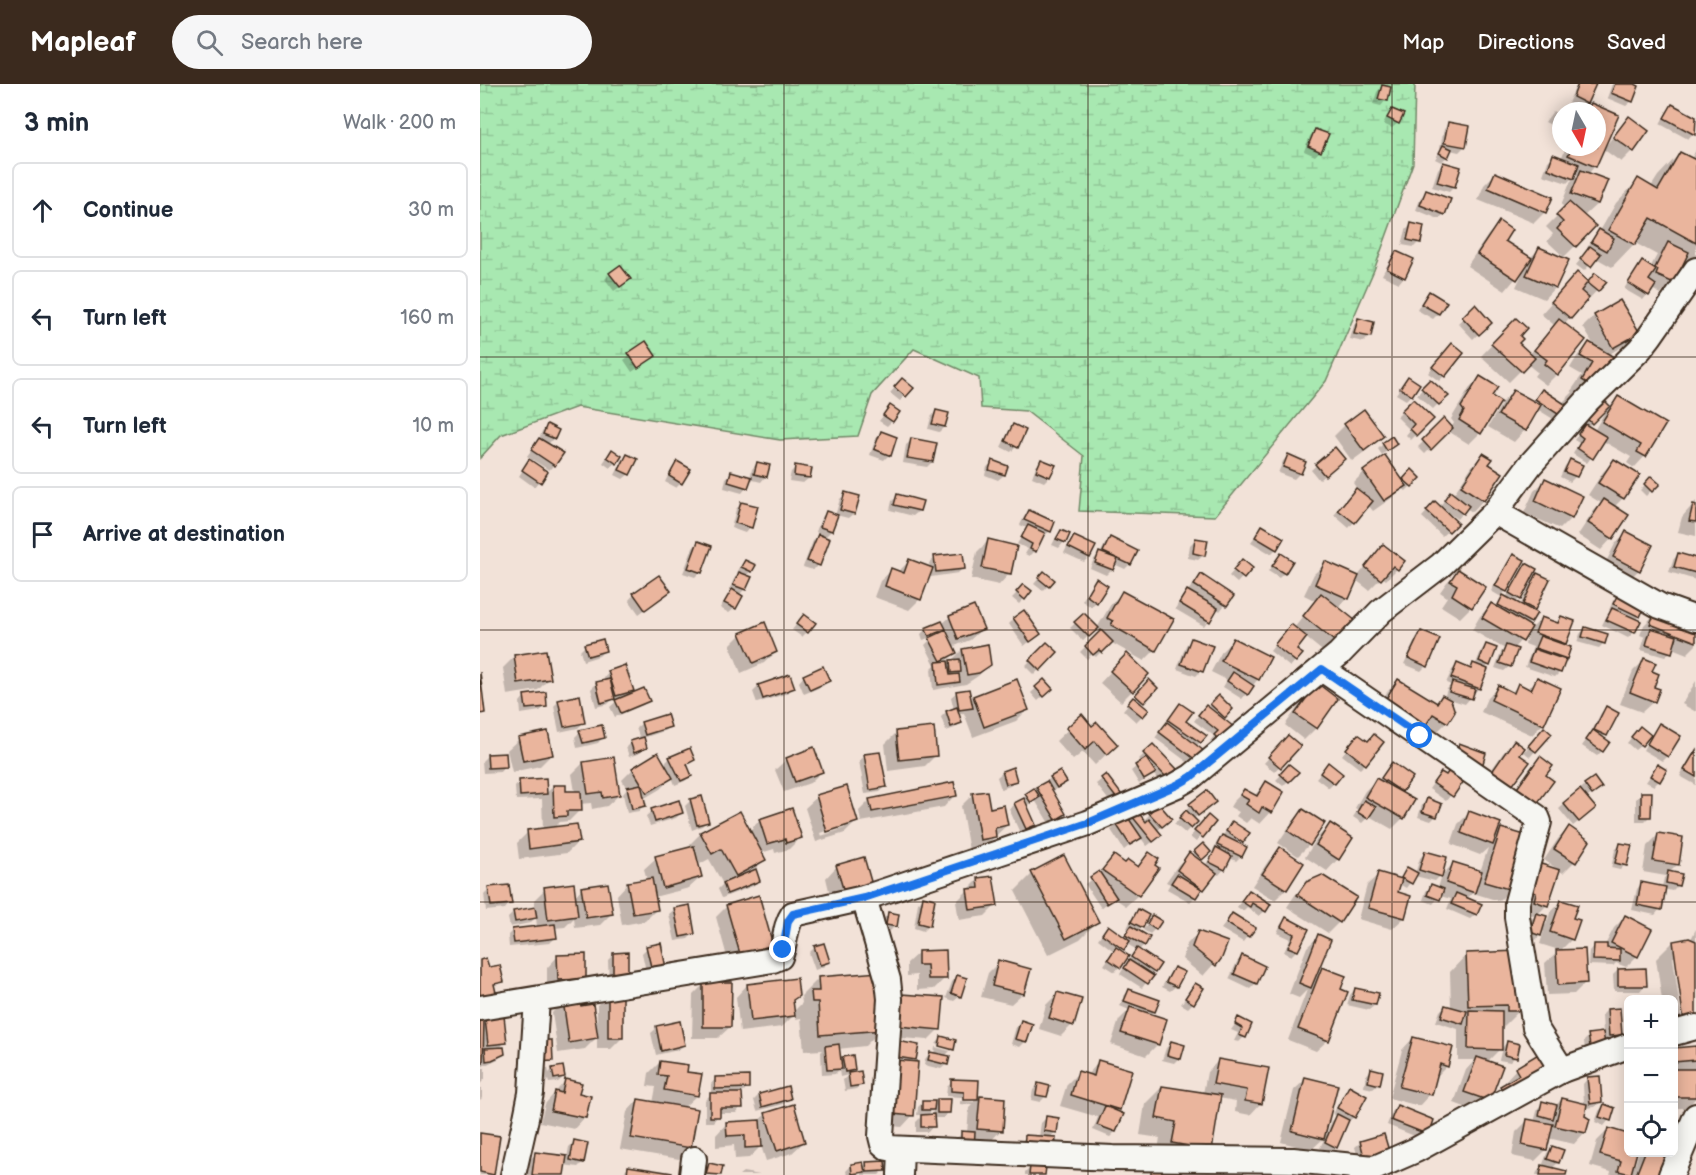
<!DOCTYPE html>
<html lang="en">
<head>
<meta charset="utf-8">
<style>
	body { margin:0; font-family:"Balsamiq Sans",sans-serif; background:#f6f6f7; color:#1f2937 }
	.controls { position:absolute; right:18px; bottom:18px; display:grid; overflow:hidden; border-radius:9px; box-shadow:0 3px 15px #0003 }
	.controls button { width:54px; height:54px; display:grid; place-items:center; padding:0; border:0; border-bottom:2px solid #e0e1e3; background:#fff; color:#1f2937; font:30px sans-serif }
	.compass { position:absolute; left:1072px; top:18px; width:54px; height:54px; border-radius:50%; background:#fff; box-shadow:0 3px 15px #0003; rotate:171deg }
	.stop { position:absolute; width:18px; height:18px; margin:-14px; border:4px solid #1a73e8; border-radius:50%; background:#fff }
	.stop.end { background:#1a73e8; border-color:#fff; box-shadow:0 2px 6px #0008 }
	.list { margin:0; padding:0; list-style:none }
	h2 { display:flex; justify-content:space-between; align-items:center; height:78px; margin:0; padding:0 24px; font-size:26px }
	h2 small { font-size:20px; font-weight:400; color:#747a83 }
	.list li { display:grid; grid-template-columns:39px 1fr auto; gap:18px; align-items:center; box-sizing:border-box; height:96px; margin:0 12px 12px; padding:0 12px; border:2px solid #e0e1e3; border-radius:9px }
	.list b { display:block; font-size:22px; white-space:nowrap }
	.list em { font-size:20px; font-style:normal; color:#747a83 }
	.icon { flex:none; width:33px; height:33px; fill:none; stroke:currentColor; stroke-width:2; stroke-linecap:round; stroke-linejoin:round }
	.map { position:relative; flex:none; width:1216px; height:1091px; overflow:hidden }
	header { display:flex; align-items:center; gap:36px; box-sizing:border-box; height:84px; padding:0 30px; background:#3b2a1e; color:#fff }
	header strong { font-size:28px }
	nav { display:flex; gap:33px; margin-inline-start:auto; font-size:21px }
	.search { width:420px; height:54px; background:#f6f6f7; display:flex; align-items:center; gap:15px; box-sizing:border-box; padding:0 21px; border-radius:33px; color:#747a83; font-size:22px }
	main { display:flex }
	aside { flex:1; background:#fff }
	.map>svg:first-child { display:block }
	.wetland { fill:url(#wetland-marsh); stroke:#728968; stroke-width:1.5 }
	.shadow { fill:#0003; fill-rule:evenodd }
	.building { fill:#eab59d; stroke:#3b2a1e; stroke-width:1.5 }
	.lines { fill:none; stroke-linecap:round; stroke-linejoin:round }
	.street-casing { stroke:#3b2a1e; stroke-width:28 }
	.street { stroke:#f6f6f2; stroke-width:24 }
	.route { stroke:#1a73e8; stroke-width:8 }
	.grid { fill:none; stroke:#3b2a1e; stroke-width:1.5; stroke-opacity:0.55 }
</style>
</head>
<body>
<header>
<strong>Mapleaf</strong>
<div class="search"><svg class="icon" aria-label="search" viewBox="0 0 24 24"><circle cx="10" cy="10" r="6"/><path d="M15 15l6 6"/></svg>Search here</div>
<nav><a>Map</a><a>Directions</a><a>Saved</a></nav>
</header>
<main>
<aside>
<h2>3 min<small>Walk · 200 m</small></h2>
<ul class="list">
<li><svg class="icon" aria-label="ahead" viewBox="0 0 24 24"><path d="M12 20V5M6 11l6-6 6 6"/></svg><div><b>Continue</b></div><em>30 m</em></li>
<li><svg class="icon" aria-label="left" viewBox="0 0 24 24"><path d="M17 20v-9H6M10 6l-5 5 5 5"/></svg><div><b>Turn left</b></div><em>160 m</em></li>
<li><svg class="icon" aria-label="left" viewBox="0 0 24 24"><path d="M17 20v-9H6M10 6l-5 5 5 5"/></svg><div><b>Turn left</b></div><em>10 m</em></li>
<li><svg class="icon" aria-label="arrive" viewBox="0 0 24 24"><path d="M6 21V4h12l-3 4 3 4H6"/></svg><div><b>Arrive at destination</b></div></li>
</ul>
</aside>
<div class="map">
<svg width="1216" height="1091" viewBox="0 0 1216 1091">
	<defs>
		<pattern id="wetland-marsh" width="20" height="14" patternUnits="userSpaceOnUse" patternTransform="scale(1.5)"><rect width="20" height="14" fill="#a8e8b1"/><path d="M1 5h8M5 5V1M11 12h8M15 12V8" fill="none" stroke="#92c798"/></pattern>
	</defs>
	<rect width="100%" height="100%" fill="#f2e2d8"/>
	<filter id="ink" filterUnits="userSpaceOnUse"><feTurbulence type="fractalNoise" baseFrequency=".0167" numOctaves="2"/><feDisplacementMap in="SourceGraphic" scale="12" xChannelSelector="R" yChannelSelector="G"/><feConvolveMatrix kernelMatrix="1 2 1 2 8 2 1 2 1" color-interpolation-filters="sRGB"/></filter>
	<g filter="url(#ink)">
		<path class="wetland" d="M 0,0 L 935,0 L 933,79 L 894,186 L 846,297 L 735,432 L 599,427 L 604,372 L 546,327 L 501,324 L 499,294 L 434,265 L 392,311 L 378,352 L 300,356 L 97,323 L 21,351 L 0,374 Z"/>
		<g class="shadow">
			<path d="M 1097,0 L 1114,0 L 1106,19 L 1101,24 L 1088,19 Z"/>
			<path d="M 1132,0 L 1151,0 L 1152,17 L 1146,22 L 1127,14 Z"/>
			<path d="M 902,2 L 906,16 L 901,22 L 893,20 L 897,8 Z"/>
			<path d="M 1111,20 L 1137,32 L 1124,62 L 1125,63 L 1138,46 L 1149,34 L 1167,47 L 1152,67 L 1141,78 L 1123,65 L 1115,82 L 1108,90 L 1126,97 L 1117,120 L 1105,131 L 1098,128 L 1095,162 L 1084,173 L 1067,157 L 1073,150 L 1066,143 L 1086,123 L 1081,121 L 1092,94 L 1087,99 L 1063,91 L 1068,77 L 1074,72 L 1081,75 L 1086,63 L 1117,63 L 1117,27 L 1105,27 ZM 1094,89 L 1098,91 L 1091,98 Z"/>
			<path d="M 1193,22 L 1216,35 L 1216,46 L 1208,55 L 1180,40 L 1187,27 Z"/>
			<path d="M 912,27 L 918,39 L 912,44 L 903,40 L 907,32 Z"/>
			<path d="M 1073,27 L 1079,31 L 1071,41 L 1065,38 Z"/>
			<path d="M 969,40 L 984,63 L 979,68 L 970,66 L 967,73 L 961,78 L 955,75 L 962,64 L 960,64 L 964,45 Z"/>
			<path d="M 835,47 L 840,67 L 835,72 L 824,67 L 830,52 Z"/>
			<path d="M 1216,66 L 1216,175 L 1204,187 L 1200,184 L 1192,199 L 1181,210 L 1172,205 L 1163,216 L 1144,205 L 1157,184 L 1162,179 L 1170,184 L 1177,171 L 1155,159 L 1132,183 L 1116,174 L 1104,187 L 1096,181 L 1109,165 L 1107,164 L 1114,153 L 1120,147 L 1136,119 L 1158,96 L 1171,103 L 1178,92 L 1200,69 L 1211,75 Z"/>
			<path d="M 963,79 L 974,103 L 969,108 L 952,103 L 958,85 Z"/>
			<path d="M 1015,90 L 1065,128 L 1054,139 L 998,116 L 1004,101 Z"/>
			<path d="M 947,108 L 964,130 L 959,135 L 936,126 L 941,113 Z"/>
			<path d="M 1019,139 L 1023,157 L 1049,175 L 1059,165 L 1075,203 L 1064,215 L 1036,203 L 1042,190 L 1040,189 L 1025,207 L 987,182 L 1008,151 Z"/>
			<path d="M 931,141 L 939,158 L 934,163 L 922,161 L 926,146 Z"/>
			<path d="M 916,168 L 924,193 L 919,199 L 902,191 L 911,174 Z"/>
			<path d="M 130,190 L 144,200 L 134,207 L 125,195 Z"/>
			<path d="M 1097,190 L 1107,199 L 1125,198 L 1106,218 L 1104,217 L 1084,240 L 1077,290 L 1066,301 L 1054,292 L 1057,288 L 1047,280 L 1029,298 L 1001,272 L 1036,236 L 1038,252 L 1037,259 L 1049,271 L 1074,241 L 1061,230 Z"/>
			<path d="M 949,209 L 965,218 L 958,230 L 953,235 L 937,226 L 944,214 Z"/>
			<path d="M 1139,218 L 1158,249 L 1146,260 L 1128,271 L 1100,312 L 1078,338 L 1057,325 L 1045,346 L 1034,358 L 1008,343 L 1021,321 L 1018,320 L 1000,349 L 989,360 L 968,347 L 945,370 L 938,363 L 964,337 L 971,344 L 974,339 L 971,335 L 989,305 L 1000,294 L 1010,312 L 1021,319 L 1033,308 L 1052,318 L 1062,307 L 1082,319 L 1093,308 L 1091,307 L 1102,291 L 1090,284 L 1098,271 L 1110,260 L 1115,263 L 1103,243 L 1114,232 Z"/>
			<path d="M 995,223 L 1010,239 L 993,255 L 978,239 Z"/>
			<path d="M 879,236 L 893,239 L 889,253 L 884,258 L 870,255 L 874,241 Z"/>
			<path d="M 165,259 L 168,277 L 152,288 L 144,276 Z"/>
			<path d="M 966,266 L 964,292 L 959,297 L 948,289 Z"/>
			<path d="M 928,294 L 931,311 L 926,316 L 916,310 Z"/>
			<path d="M 422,296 L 432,304 L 420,317 L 410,309 Z"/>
			<path d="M 950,297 L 966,312 L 953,325 L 937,311 Z"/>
			<path d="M 1139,313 L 1184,341 L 1165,372 L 1154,384 L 1147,379 L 1151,373 L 1123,357 L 1107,379 L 1093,370 L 1099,359 L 1094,356 L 1104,342 L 1100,337 L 1122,316 L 1129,323 ZM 1127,324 L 1114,347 L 1107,343 Z"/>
			<path d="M 933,317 L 952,335 L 931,356 L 926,351 L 930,346 L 917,333 Z"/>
			<path d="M 410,323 L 412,337 L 407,342 L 399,337 Z"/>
			<path d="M 884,327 L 902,352 L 891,363 L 872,377 L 854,352 L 865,341 Z"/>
			<path d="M 456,328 L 464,343 L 459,348 L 448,345 L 451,333 Z"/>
			<path d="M 67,342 L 74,354 L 67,361 L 74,381 L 69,386 L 53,376 L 52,378 L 66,388 L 54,403 L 39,392 L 47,380 L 46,380 L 51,375 L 47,372 L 59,356 L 62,347 Z"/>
			<path d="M 534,342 L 536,363 L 531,368 L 521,363 L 529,347 Z"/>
			<path d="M 401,349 L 409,371 L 404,376 L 390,371 L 396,354 Z"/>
			<path d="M 432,356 L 452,378 L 447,383 L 423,379 L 426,361 Z"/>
			<path d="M 903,360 L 915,360 L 902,371 L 898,365 Z"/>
			<path d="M 854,365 L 857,380 L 839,396 L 831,386 Z"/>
			<path d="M 1003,370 L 1007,380 L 1021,389 L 1003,416 L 992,428 L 986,424 L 977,435 L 966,427 L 965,429 L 976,439 L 962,452 L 942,433 L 955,419 L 959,423 L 970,409 L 973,411 L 992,382 Z"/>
			<path d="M 147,372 L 149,390 L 143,395 L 135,391 L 142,377 Z"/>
			<path d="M 808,372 L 820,389 L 814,395 L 798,389 L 803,377 Z"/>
			<path d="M 127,373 L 136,379 L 130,384 L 123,379 Z"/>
			<path d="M 562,377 L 569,393 L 564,398 L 552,393 L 556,382 Z"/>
			<path d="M 1090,377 L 1096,392 L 1090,398 L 1080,393 L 1085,382 Z"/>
			<path d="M 1134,377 L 1158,391 L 1143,414 L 1134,423 L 1132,454 L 1121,466 L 1098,451 L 1113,428 L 1121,419 L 1108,411 L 1123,388 Z"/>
			<path d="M 513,378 L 526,383 L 524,391 L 518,396 L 505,391 L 507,383 Z"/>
			<path d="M 198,379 L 201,399 L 196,404 L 185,398 L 192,384 Z"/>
			<path d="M 277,379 L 286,392 L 281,398 L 269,395 L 267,403 L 262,409 L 244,404 L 246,394 L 252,389 L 270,394 L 272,385 Z"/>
			<path d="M 316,383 L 329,394 L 323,399 L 309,397 L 311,388 Z"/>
			<path d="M 932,387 L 939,394 L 926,407 L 922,404 L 913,413 L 893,427 L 888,421 L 869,444 L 854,431 L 877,405 L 873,399 L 884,388 L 922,398 Z"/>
			<path d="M 1171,395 L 1177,400 L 1166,412 L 1160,406 Z"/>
			<path d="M 1066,396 L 1091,434 L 1080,445 L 1044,429 L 1054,407 Z"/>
			<path d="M 366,409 L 374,429 L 368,434 L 356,431 L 351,447 L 344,454 L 338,481 L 333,486 L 323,483 L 333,457 L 340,450 L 336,448 L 341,434 L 346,429 L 355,432 L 360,415 Z"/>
			<path d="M 418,412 L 441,418 L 439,427 L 433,432 L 410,426 L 412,417 Z"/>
			<path d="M 1216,417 L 1216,452 L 1198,448 L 1202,433 Z"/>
			<path d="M 262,419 L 270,443 L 265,449 L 251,444 L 256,425 Z"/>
			<path d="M 549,428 L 570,447 L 564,452 L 562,451 L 554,467 L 549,472 L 545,470 L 548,465 L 537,460 L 547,444 L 540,441 L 544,433 Z"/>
			<path d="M 782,443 L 796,465 L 791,470 L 771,458 Z"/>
			<path d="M 581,447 L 588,451 L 584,458 L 579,464 L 572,461 L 576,453 Z"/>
			<path d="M 1147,449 L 1159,486 L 1147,497 L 1123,484 L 1135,460 Z"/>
			<path d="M 594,453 L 609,473 L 604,478 L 584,469 L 589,459 Z"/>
			<path d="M 630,455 L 650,480 L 645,485 L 634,480 L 632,485 L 626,491 L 610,484 L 614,475 L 620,470 L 625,460 Z"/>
			<path d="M 716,455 L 724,471 L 718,476 L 708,474 L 710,461 Z"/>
			<path d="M 508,457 L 530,489 L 519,501 L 491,495 L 497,468 Z"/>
			<path d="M 218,458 L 220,488 L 215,493 L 203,489 L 213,464 Z"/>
			<path d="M 903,462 L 917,485 L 906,496 L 902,493 L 889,506 L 876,496 L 867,514 L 858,524 L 874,537 L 846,570 L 825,553 L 815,566 L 821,570 L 810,583 L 790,567 L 806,547 L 814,544 L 836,517 L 824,511 L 834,490 L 846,479 L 877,493 Z"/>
			<path d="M 1198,470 L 1216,476 L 1216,496 L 1189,488 L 1193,476 Z"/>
			<path d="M 801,471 L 804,489 L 799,494 L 788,487 Z"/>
			<path d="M 1034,471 L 1026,507 L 1021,512 L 1026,514 L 1041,486 L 1046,481 L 1039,515 L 1035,519 L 1040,522 L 1050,500 L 1049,499 L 1057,491 L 1054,525 L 1051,528 L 1050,538 L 1047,541 L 1052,544 L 1061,535 L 1076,540 L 1081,534 L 1085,559 L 1083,561 L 1085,574 L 1083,577 L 1080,588 L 1075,593 L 1045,583 L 1053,563 L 1045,560 L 1050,546 L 1033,565 L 1030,582 L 1024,587 L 1015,584 L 1021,568 L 1025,565 L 992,546 L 1000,532 L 1011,521 L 1016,523 L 1023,514 L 1011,507 L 1028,477 Z"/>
			<path d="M 455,474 L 483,484 L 478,489 L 451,493 L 450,487 L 440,515 L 429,526 L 394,513 L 400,497 L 412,486 L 418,488 L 429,477 L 450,485 L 449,479 Z"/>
			<path d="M 265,478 L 271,487 L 266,492 L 270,494 L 264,506 L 259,511 L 255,524 L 249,529 L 240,524 L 247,512 L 252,507 L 249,506 L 254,495 L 259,490 L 257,489 L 260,483 Z"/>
			<path d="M 757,483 L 771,484 L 757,499 L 749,492 Z"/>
			<path d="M 978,487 L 991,523 L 980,534 L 961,522 L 967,513 L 960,508 L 967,498 Z"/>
			<path d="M 721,492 L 752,512 L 740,527 L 736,524 L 724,542 L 695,525 L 702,513 Z"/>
			<path d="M 559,494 L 573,496 L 563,507 L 554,500 Z"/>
			<path d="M 617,496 L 616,518 L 611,523 L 602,517 L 611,502 Z"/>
			<path d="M 544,502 L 550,508 L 539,520 L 532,514 Z"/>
			<path d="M 643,508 L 675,566 L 664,577 L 630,558 L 616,573 L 612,570 L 607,575 L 600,568 L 621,547 L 616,545 L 603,557 L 590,544 L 604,531 L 617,544 L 631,520 Z"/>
			<path d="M 154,510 L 183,512 L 159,530 L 149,516 Z"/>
			<path d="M 1139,511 L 1159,532 L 1155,536 L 1159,538 L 1153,549 L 1148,554 L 1122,541 L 1127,531 L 1131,527 L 1129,526 L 1133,517 Z"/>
			<path d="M 1175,530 L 1216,546 L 1216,561 L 1207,570 L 1192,564 L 1190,568 L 1185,573 L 1161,566 L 1165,553 L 1160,551 L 1164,541 Z"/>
			<path d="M 470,533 L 502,545 L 490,556 L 472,563 L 475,568 L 470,574 L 460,579 L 467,581 L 482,566 L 510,580 L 498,592 L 486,600 L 453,606 L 451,585 L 455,581 L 445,561 L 454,552 L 443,556 L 441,550 L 446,545 L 462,540 Z"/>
			<path d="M 534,535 L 553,555 L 544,562 L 529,540 Z"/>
			<path d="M 319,537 L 327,548 L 322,553 L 312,546 Z"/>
			<path d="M 1105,544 L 1124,559 L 1119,564 L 1097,558 L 1100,550 Z"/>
			<path d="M 941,548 L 946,582 L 941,587 L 924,580 L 936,554 Z"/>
			<path d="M 261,550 L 296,568 L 284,579 L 261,589 L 250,561 Z"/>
			<path d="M 712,556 L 721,587 L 716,592 L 697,585 L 706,561 Z"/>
			<path d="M 753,556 L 778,595 L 762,615 L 743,603 L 747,596 L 731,588 L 742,567 Z"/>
			<path d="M 567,560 L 576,568 L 554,591 L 545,582 Z"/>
			<path d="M 1006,561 L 1009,581 L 1004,585 L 1006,586 L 998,605 L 985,620 L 969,615 L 973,628 L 967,638 L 955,650 L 892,632 L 907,608 L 918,597 L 955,619 L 962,613 L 964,614 L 967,605 L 971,601 L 966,599 L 972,586 L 977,581 L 989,585 L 995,582 L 1001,567 Z"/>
			<path d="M 105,562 L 124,567 L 119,572 L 103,577 L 100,567 Z"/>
			<path d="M 35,572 L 69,595 L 58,606 L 27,611 L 23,584 Z"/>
			<path d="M 1165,576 L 1170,588 L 1174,617 L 1162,628 L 1140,620 L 1153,587 Z"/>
			<path d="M 636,582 L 652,607 L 641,618 L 620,599 Z"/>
			<path d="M 129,588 L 152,606 L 145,614 L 168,616 L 163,621 L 135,633 L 130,623 L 140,614 L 132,616 L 128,620 L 116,623 L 111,605 L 116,600 L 125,597 L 124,594 Z"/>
			<path d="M 309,592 L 313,603 L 308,609 L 277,619 L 273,608 L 278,603 Z"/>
			<path d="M 324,592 L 348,597 L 343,602 L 324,610 L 319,598 Z"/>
			<path d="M 1058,595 L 1063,640 L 1052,651 L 1001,628 L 1007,614 L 1018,603 L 1031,609 L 1038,601 L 1047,605 Z"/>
			<path d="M 537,597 L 547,626 L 536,637 L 493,653 L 484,629 L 478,630 L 480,639 L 475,644 L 466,647 L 461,633 L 466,628 L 474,626 L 471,613 L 477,608 L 490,617 L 493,614 Z"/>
			<path d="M 564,597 L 571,605 L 558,617 L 551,609 Z"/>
			<path d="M 1216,597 L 1216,628 L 1202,620 Z"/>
			<path d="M 837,601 L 856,616 L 835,645 L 824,656 L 805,641 L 825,613 Z"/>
			<path d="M 663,603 L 676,604 L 660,621 L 667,627 L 656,638 L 643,626 Z"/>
			<path d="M 45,612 L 66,622 L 60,627 L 41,630 L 40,618 Z"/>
			<path d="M 739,613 L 751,625 L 742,635 L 752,643 L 736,662 L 730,657 L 734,652 L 714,637 L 721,628 L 728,624 Z"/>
			<path d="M 79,617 L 104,638 L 98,644 L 79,648 L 74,622 Z"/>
			<path d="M 1126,624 L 1125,651 L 1122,654 L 1122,667 L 1117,672 L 1102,662 L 1110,651 L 1121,629 Z"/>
			<path d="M 695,626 L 720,658 L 716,663 L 722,667 L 710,680 L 675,654 Z"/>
			<path d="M 602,632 L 612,644 L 636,661 L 615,681 L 603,668 L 593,676 L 576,657 Z"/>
			<path d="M 162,639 L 190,642 L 184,647 L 163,654 L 166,664 L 160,669 L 149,673 L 146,663 L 151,658 L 160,655 L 156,644 Z"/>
			<path d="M 1180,641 L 1187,672 L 1182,677 L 1163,666 L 1174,646 Z"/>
			<path d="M 100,648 L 123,653 L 118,659 L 97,664 L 95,653 Z"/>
			<path d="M 416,649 L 456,671 L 445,682 L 408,687 L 405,660 Z"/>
			<path d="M 1155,649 L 1161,661 L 1155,666 L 1147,659 Z"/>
			<path d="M 1070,650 L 1050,673 L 1044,668 L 1059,651 Z"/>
			<path d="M 39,655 L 71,671 L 60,682 L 32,688 L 27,666 Z"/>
			<path d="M 873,657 L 888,659 L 885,680 L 880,685 L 862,671 Z"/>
			<path d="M 803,658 L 818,662 L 794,688 L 784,679 Z"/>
			<path d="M 1035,658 L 1038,671 L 999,704 L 1023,669 Z"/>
			<path d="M 673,662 L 695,685 L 681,698 L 673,690 L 659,700 L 651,687 L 662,678 L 659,675 Z"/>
			<path d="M 1216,668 L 1216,701 L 1200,692 L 1211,672 Z"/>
			<path d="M 7,672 L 25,682 L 20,688 L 3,689 L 2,677 Z"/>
			<path d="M 385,672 L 405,703 L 400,708 L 385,710 L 379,677 Z"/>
			<path d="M 190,674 L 213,676 L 206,682 L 210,692 L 205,697 L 195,701 L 192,693 L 180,705 L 163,715 L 164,721 L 159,727 L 147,729 L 143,710 L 147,705 L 142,696 L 153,685 L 184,680 Z"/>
			<path d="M 1060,674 L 1064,691 L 1023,722 L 1049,685 Z"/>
			<path d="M 307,675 L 341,688 L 330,699 L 304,708 L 295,686 Z"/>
			<path d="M 103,679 L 139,711 L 127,722 L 112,725 L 111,719 L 100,720 L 100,726 L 89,737 L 80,738 L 73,745 L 98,758 L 87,769 L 39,775 L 37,759 L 48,748 L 63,746 L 62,715 L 36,716 L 35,703 L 40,697 L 66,710 L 73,702 L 85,709 L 95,708 L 92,690 Z"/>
			<path d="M 912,680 L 921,707 L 920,709 L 923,734 L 912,745 L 889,732 L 882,739 L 873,733 L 878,726 L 875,724 L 885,707 L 896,696 L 899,697 Z"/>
			<path d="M 810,682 L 817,688 L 803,702 L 796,696 Z"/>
			<path d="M 1177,682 L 1179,697 L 1174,702 L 1166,698 Z"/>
			<path d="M 843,686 L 854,699 L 849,704 L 836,694 Z"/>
			<path d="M 523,688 L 536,696 L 530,702 L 521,705 L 517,693 Z"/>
			<path d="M 626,692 L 643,715 L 634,723 L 616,700 Z"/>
			<path d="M 965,693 L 984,694 L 966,717 L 949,705 L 956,695 Z"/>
			<path d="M 571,694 L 585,698 L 572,708 L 585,730 L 570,741 L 555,716 L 546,723 L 554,740 L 549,746 L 540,749 L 529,725 Z"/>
			<path d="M 786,699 L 802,709 L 791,728 L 780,740 L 771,734 L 766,739 L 756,732 L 759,728 L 750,723 L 753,718 L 764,707 L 774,712 Z"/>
			<path d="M 1105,701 L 1114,709 L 1106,714 L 1109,729 L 1093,742 L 1079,725 Z"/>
			<path d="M 506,708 L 509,726 L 527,741 L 503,764 L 489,767 L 481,722 L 492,711 Z"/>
			<path d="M 726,708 L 729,723 L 713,735 L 716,738 L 705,749 L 694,740 L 706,728 L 705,727 L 710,721 Z"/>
			<path d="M 1162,710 L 1170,732 L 1165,737 L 1156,737 L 1156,715 Z"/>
			<path d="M 475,711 L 464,723 L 381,738 L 379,727 L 390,716 Z"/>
			<path d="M 337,713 L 376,738 L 365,749 L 336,758 L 325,724 ZM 365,741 L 365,744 L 341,752 L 340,749 Z"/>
			<path d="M 221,714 L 227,737 L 222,742 L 212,746 L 205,722 L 210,717 Z"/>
			<path d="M 947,716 L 956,732 L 951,737 L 938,733 L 942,721 Z"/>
			<path d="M 172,727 L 202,728 L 196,734 L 170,742 L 166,732 Z"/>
			<path d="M 823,727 L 829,761 L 818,772 L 798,759 L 812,738 Z"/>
			<path d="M 657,729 L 663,737 L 670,730 L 685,740 L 677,747 L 675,756 L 667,762 L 660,753 L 644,766 L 631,746 L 647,734 L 649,736 Z"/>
			<path d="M 989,729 L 1014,752 L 1021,745 L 1030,806 L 1019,817 L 993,809 L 986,815 L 996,830 L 990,835 L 967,825 L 971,815 L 960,812 L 953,820 L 943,816 L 946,807 L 952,802 L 958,804 L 962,791 L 974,779 L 1000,788 L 1008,764 L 1000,771 L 971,760 L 978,740 Z"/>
			<path d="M 280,736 L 320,754 L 309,765 L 295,769 L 294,765 L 281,769 L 284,776 L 274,786 L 278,797 L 273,802 L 242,814 L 238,805 L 243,800 L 229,775 L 220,780 L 217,773 L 221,793 L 209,804 L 174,813 L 176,826 L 165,837 L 142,841 L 137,811 L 148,799 L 167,796 L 164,785 L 176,774 L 212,764 L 210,760 L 221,749 L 269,747 Z"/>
			<path d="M 723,738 L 734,738 L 716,758 L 710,753 Z"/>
			<path d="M 753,739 L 762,758 L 759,761 L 761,772 L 756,777 L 750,774 L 744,785 L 739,791 L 735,789 L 723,805 L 710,818 L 687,805 L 690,800 L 686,798 L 698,781 L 710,770 L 711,771 L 723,761 L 729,768 L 719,777 L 725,782 L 734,767 L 733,766 L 737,758 Z"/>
			<path d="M 850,741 L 871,754 L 858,775 L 847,787 L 825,773 L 839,752 Z"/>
			<path d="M 1089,744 L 1108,757 L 1094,778 L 1083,789 L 1064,776 L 1078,755 Z"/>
			<path d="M 1178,751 L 1198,780 L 1189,789 L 1198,801 L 1192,807 L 1184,805 L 1180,825 L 1175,831 L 1152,826 L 1157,805 L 1162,799 L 1182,803 L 1184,794 L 1186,792 L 1163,788 L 1167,762 Z"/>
			<path d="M 1140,761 L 1145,781 L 1140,786 L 1131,784 L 1135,766 Z"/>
			<path d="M 800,765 L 806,805 L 795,816 L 772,802 L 789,776 Z"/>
			<path d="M 945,769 L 960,792 L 955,797 L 935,792 L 926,804 L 919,800 L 916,809 L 924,834 L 912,845 L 878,835 L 887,801 L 899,790 L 919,796 L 927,785 L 935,790 L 940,774 Z"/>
			<path d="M 669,770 L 673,781 L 677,784 L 658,811 L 646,822 L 634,814 L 621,824 L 605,800 L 620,789 L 634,773 L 645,781 L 656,784 Z"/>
			<path d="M 357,782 L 390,800 L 352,819 L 346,794 Z"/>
			<path d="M 552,790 L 617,838 L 600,855 L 568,871 L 535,807 Z"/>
			<path d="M 1044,791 L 1067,821 L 1057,831 L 1063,840 L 1066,841 L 1070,829 L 1082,817 L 1091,835 L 1092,855 L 1079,868 L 1105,899 L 1094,910 L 1067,911 L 1065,879 L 1079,866 L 1060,860 L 1064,847 L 1055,857 L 1045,854 L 1051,836 L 1055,832 L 1043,828 Z"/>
			<path d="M 498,796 L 516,821 L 505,832 L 479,836 L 476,818 Z"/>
			<path d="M 826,799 L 859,838 L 848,849 L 807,823 L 815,811 Z"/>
			<path d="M 102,804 L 131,830 L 120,841 L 95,844 L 94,834 L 85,843 L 74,844 L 75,854 L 70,859 L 29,863 L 28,851 L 33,846 L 57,844 L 56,833 L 50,839 L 30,843 L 28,834 L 34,828 L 55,825 L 54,816 L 65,805 L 94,813 Z"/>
			<path d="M 9,805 L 30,819 L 25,825 L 6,827 L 4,810 Z"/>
			<path d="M 764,813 L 785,827 L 779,832 L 767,823 L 763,827 L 757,823 Z"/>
			<path d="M 444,814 L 449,841 L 443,847 L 434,844 L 438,819 Z"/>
			<path d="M 247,822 L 291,860 L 280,872 L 249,880 L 236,833 Z"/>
			<path d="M 195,825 L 213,850 L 208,855 L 195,857 L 189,830 Z"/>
			<path d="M 658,827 L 661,843 L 657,847 L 664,861 L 658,867 L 674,888 L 662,904 L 640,890 L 652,871 L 657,866 L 647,860 L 640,868 L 647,873 L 635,888 L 624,881 L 634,867 L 618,855 L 623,848 L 643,854 L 649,845 L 647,844 L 653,832 Z"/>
			<path d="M 409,830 L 415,842 L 410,847 L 402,846 L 403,835 Z"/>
			<path d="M 752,831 L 773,844 L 763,858 L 741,845 Z"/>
			<path d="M 673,833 L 675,845 L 670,850 L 663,846 Z"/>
			<path d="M 1145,833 L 1157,872 L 1146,883 L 1136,879 L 1133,882 L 1108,881 L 1109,867 L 1114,861 L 1125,861 L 1134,844 Z"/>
			<path d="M 807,835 L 827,845 L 816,867 L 811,872 L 804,868 L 810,855 L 797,849 L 801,840 Z"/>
			<path d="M 1216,845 L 1216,952 L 1194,955 L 1194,916 L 1182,916 L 1176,875 L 1193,858 L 1210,857 ZM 1193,873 L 1196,873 L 1206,946 L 1203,947 Z"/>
			<path d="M 718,849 L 740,873 L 723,892 L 702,875 L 707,860 Z"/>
			<path d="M 839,852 L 835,892 L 842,884 L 848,956 L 836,967 L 808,956 L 827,906 L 819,914 L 809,910 L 827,863 Z"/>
			<path d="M 335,863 L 348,878 L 343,883 L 335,886 L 329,869 Z"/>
			<path d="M 167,864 L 185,884 L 167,892 L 162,869 Z"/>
			<path d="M 439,868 L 465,894 L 454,905 L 437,906 L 437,891 L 427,892 L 427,879 Z"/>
			<path d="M 134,870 L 146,870 L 129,900 L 128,876 Z"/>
			<path d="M 987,870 L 1040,926 L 1023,943 L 1021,943 L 1020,965 L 1007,978 L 1009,1015 L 1021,1003 L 1027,1000 L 1025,997 L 1036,985 L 1069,986 L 998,1028 L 974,1019 L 986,986 L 995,976 L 978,976 L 978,945 L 956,938 L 960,927 L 965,922 L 971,924 L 970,888 Z"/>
			<path d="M 78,872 L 104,895 L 67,906 L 67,884 Z"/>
			<path d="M 762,873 L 776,899 L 770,905 L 749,895 L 757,878 Z"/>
			<path d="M 519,878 L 543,909 L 531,920 L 501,913 L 508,889 Z"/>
			<path d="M 694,884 L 696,902 L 690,907 L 682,903 L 689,890 Z"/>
			<path d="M 1138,886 L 1165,901 L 1160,907 L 1134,907 L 1133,891 Z"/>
			<path d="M 477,892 L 480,912 L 474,917 L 466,914 L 472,898 Z"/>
			<path d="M 338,895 L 402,945 L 385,962 L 358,965 L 359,978 L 363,974 L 374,986 L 369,990 L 382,1000 L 376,1005 L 365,1007 L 363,996 L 368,991 L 360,993 L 359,986 L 355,990 L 342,991 L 341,968 L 343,966 L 324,967 L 321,934 L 316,935 L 315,930 L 302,943 L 260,948 L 256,913 L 267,901 L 312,917 L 313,928 L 322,919 L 321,912 Z"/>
			<path d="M 224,900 L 250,943 L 238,954 L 212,954 L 213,911 Z"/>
			<path d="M 715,901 L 713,919 L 708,924 L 701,920 Z"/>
			<path d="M 875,905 L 895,921 L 889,926 L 867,921 L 870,911 Z"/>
			<path d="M 649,906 L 678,917 L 674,928 L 670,931 L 685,936 L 677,961 L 666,972 L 631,960 L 639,936 L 649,926 L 640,922 L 644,912 Z"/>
			<path d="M 578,909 L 592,941 L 581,952 L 559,945 L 566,921 Z"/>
			<path d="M 128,910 L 142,954 L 131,965 L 117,965 L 117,953 L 105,965 L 78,969 L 72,929 L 83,917 L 99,924 L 115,945 L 117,945 L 117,921 Z"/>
			<path d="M 411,922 L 459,945 L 448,956 L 408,953 Z"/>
			<path d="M 1127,926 L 1140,950 L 1135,955 L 1122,956 L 1123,959 L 1105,967 L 1104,957 L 1109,952 L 1123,949 L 1122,931 Z"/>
			<path d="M 6,935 L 25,958 L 19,965 L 23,969 L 18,975 L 1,983 L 1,979 L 0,980 L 0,937 L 2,939 Z"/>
			<path d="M 759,935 L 770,940 L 764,953 L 759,958 L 754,957 L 758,949 L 751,946 Z"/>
			<path d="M 541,938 L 551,941 L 545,958 L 540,963 L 531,960 L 536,943 Z"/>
			<path d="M 177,944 L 204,961 L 198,966 L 176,971 L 171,949 Z"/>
			<path d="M 461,954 L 472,965 L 465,972 L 467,980 L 461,985 L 444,981 L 445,975 L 450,969 L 454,970 L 455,963 L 470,967 L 470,964 L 456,960 Z"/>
			<path d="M 933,954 L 967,982 L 955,994 L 950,1010 L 939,1022 L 909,1014 L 922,966 Z"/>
			<path d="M 1027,958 L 1035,973 L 1030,978 L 1019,976 L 1022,964 Z"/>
			<path d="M 691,959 L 699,974 L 694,979 L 682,976 L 686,964 Z"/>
			<path d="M 437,962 L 434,975 L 431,979 L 433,1031 L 422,1043 L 401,1041 L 405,977 Z"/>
			<path d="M 1216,963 L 1216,1014 L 1206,1024 L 1194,1024 L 1194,965 Z"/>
			<path d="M 738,977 L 781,1019 L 770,1031 L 755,1028 L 756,1017 L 739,1014 L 730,1065 L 676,1076 L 680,1054 L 660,1051 L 665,1020 L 682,1003 L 723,1010 L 727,988 Z"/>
			<path d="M 180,978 L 206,989 L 217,1011 L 203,1024 L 210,1064 L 199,1075 L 140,1065 L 147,1028 L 158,1016 L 173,1019 L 176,1003 L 167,1002 L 169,989 Z"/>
			<path d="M 619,978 L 639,1025 L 636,1028 L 642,1031 L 635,1048 L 630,1053 L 613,1046 L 618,1033 L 580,1022 L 587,1000 L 598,989 L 607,991 Z"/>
			<path d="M 0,984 L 5,984 L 5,995 L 0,1000 Z"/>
			<path d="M 68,984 L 69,989 L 73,985 L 84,993 L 78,998 L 69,999 L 68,996 L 65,1000 L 55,1002 L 58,985 Z"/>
			<path d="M 892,986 L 899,1000 L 893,1005 L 884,1003 L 886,991 Z"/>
			<path d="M 236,994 L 267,1004 L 262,1009 L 261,1023 L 256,1029 L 238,1029 L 238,1032 L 233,1038 L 225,1038 L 225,1016 L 231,1010 L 231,1000 Z"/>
			<path d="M 1108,994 L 1120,1018 L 1115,1023 L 1105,1024 L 1105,1048 L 1094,1060 L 1068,1054 L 1066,1066 L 1055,1077 L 1032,1072 L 1036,1048 L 1048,1036 L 1054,1038 L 1058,1024 L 1063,1019 L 1075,1022 L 1082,1015 L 1104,1020 L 1103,1000 Z"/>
			<path d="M 826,995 L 844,1054 L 831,1066 L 801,1058 L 814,1006 Z"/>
			<path d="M 86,996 L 98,1010 L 105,1033 L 94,1045 L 60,1038 L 65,1020 Z"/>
			<path d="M 472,997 L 498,998 L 497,1016 L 500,1013 L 521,1046 L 510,1058 L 476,1069 L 477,1054 L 482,1049 L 487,1049 L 489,1024 L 492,1021 L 480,1020 L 480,1017 L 494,1018 L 494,1014 L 466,1012 L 467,1002 Z"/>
			<path d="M 558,1001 L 566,1012 L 560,1018 L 551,1016 L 553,1006 Z"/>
			<path d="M 0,1004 L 2,1004 L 2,1014 L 0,1016 Z"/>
			<path d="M 870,1004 L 885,1012 L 874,1033 L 868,1038 L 867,1038 L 856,1063 L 851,1068 L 840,1064 L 852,1037 L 857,1032 L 853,1030 L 864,1009 Z"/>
			<path d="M 279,1011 L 309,1014 L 304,1020 L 277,1027 L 274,1016 Z"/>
			<path d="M 458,1017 L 469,1028 L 463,1034 L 453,1034 L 453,1042 L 448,1048 L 436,1048 L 436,1038 L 443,1031 L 437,1031 L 438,1023 L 443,1018 L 453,1022 ZM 453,1026 L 452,1032 L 446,1032 Z"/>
			<path d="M 1124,1021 L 1134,1025 L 1129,1036 L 1124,1042 L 1115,1038 L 1119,1027 Z"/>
			<path d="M 917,1023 L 952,1037 L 942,1055 L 907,1041 L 912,1028 Z"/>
			<path d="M 286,1030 L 324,1058 L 312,1069 L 286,1077 L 281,1062 L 269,1074 L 255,1075 L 254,1061 L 236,1063 L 236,1051 L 247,1039 L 278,1037 Z"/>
			<path d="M 566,1034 L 576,1048 L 569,1054 L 539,1070 L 541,1058 L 546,1052 L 559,1053 L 561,1039 Z"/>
			<path d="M 1129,1045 L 1148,1051 L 1148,1068 L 1152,1080 L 1155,1081 L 1159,1068 L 1192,1068 L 1183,1091 L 1151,1091 L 1152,1086 L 1148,1091 L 1130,1091 L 1131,1088 L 1110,1082 L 1117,1057 Z"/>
			<path d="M 0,1050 L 12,1090 L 11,1091 L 0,1091 Z"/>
			<path d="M 94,1058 L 103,1078 L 98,1083 L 84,1081 L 83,1091 L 43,1091 L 44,1081 L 56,1070 L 87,1074 L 89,1063 Z"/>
			<path d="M 881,1058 L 907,1067 L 879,1078 L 875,1063 Z"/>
			<path d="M 1072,1064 L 1082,1067 L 1078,1079 L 1071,1085 L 1085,1091 L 1056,1091 L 1057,1088 L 1064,1081 L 1063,1080 L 1067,1069 Z"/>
			<path d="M 229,1080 L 241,1083 L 239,1091 L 222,1091 L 224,1086 Z"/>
			<path d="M 387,1080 L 404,1086 L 399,1091 L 382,1091 L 382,1089 L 379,1091 L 367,1091 L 366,1087 L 371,1082 L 382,1084 Z"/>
			<path d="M 149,1083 L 190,1091 L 141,1091 Z"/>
			<path d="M 550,1084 L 564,1091 L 545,1091 L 545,1089 Z"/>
			<path d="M 263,1088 L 280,1091 L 259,1091 Z"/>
		</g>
		<g class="building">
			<path d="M 1098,0 L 1116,0 L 1107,20 L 1093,13 Z"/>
			<path d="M 1135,0 L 1155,0 L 1159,2 L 1153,18 L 1131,9 Z"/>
			<path d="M 902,1 L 911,3 L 908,17 L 898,15 Z"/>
			<path d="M 1111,19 L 1139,31 L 1116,83 L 1088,71 L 1092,63 L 1117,63 L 1117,27 L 1107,27 Z"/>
			<path d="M 1192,20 L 1216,33 L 1215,51 L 1184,34 Z"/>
			<path d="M 912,25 L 924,30 L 919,40 L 907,34 Z"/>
			<path d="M 1149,32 L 1169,47 L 1154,68 L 1133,53 Z"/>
			<path d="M 968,38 L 990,42 L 986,63 L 964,59 Z"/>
			<path d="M 835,45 L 849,50 L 841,68 L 828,62 Z"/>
			<path d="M 963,61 L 972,65 L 968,74 L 959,69 Z"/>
			<path d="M 1200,68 L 1216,76 L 1216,159 L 1171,134 L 1155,161 L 1128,146 L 1158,94 L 1178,106 Z"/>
			<path d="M 1073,70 L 1099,80 L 1094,95 L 1068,85 Z"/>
			<path d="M 963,78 L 981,83 L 975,103 L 957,98 Z"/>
			<path d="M 1101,86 L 1128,96 L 1118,120 L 1091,110 Z"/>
			<path d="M 1015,88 L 1073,113 L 1066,129 L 1008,104 Z"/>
			<path d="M 946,106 L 971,115 L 965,131 L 940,121 Z"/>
			<path d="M 1089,118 L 1116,142 L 1096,163 L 1077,145 L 1083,138 L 1076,131 Z"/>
			<path d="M 1019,137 L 1032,146 L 1025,157 L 1052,174 L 1037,196 L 997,170 Z"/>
			<path d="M 931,139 L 944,142 L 941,159 L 927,156 Z"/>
			<path d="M 1119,145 L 1134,154 L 1127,167 L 1111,158 Z"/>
			<path d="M 1188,158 L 1209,168 L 1194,199 L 1176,191 L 1178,186 L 1175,184 Z"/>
			<path d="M 1110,162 L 1121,170 L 1111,183 L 1100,175 Z"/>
			<path d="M 1059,163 L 1089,176 L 1076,204 L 1046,191 Z"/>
			<path d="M 916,167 L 934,175 L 925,194 L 907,185 Z"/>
			<path d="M 1162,177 L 1176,186 L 1169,196 L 1176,201 L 1169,212 L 1148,199 Z"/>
			<path d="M 140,181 L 151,195 L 140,203 L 129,189 Z"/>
			<path d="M 1097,188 L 1108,198 L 1115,189 L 1127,198 L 1118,208 L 1107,199 L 1101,207 L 1109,214 L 1091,235 L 1071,218 Z"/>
			<path d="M 949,207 L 967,218 L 959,230 L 941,220 Z"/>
			<path d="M 1140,216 L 1160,249 L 1133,264 L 1114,231 Z"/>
			<path d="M 995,220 L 1012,239 L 999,251 L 982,233 Z"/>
			<path d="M 878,234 L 894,238 L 891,253 L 874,250 Z"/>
			<path d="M 1036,234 L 1047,244 L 1040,252 L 1043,255 L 1039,259 L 1055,274 L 1042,288 L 1011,260 Z"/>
			<path d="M 1079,235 L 1106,256 L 1078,291 L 1064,280 L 1067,276 L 1054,266 Z"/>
			<path d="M 166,257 L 176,272 L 158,284 L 148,269 Z"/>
			<path d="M 1109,258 L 1137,275 L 1118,306 L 1102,296 L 1112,279 L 1100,272 Z"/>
			<path d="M 972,259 L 984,269 L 965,293 L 952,283 Z"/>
			<path d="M 928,292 L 940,300 L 932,312 L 920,304 Z"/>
			<path d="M 1000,292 L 1018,303 L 1012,312 L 1021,318 L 1001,350 L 979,336 L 984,327 L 981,323 Z"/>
			<path d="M 422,294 L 434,304 L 426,313 L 414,303 Z"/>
			<path d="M 950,295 L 969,312 L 959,321 L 941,304 Z"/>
			<path d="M 1062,305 L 1091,324 L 1084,334 L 1055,315 Z"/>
			<path d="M 1033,306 L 1061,321 L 1046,347 L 1018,331 Z"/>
			<path d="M 1138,312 L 1186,340 L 1166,373 L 1157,368 L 1161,361 L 1122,338 Z"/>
			<path d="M 1122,314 L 1130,322 L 1112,340 L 1104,331 Z"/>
			<path d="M 933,315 L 954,335 L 937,352 L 930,345 L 934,340 L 921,327 Z"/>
			<path d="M 410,321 L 420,328 L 413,338 L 403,331 Z"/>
			<path d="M 884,325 L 904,352 L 884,367 L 864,340 Z"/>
			<path d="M 456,326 L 469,329 L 465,343 L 452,340 Z"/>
			<path d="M 964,334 L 973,344 L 951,366 L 942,356 Z"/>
			<path d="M 67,340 L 79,346 L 75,355 L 63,350 Z"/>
			<path d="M 533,340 L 546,346 L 538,364 L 525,357 Z"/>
			<path d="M 1105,340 L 1127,353 L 1113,375 L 1097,364 L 1103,354 L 1098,350 Z"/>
			<path d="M 401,347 L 417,353 L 411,372 L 394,365 Z"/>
			<path d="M 912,352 L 917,360 L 907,367 L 902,359 Z"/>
			<path d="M 59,354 L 84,369 L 75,382 L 51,366 Z"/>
			<path d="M 431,354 L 457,359 L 453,378 L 427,374 Z"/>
			<path d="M 855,363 L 865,375 L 845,392 L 835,380 Z"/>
			<path d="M 132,365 L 142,372 L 137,380 L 127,373 Z"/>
			<path d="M 1003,369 L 1013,375 L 1009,380 L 1023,389 L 1004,417 L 981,402 Z"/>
			<path d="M 147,370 L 158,375 L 150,391 L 139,386 Z"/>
			<path d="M 808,370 L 826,378 L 821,390 L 803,383 Z"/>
			<path d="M 905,371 L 927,402 L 904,417 L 883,387 Z"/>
			<path d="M 49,375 L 68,388 L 61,399 L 42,386 Z"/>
			<path d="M 561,375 L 576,381 L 570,393 L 556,387 Z"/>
			<path d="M 1090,375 L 1103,381 L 1097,393 L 1084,388 Z"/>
			<path d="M 1134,375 L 1160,391 L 1144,415 L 1118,399 Z"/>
			<path d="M 512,376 L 528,382 L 525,391 L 509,386 Z"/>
			<path d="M 197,377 L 211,385 L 202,400 L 189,392 Z"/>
			<path d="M 277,378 L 290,381 L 287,393 L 274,390 Z"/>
			<path d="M 315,381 L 332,384 L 330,394 L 314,392 Z"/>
			<path d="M 932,385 L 941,394 L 932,403 L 923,395 Z"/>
			<path d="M 251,387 L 272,393 L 268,404 L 248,398 Z"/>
			<path d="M 1171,392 L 1180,400 L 1172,408 L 1164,400 Z"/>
			<path d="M 1065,394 L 1103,412 L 1092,435 L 1055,417 Z"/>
			<path d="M 876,404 L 893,417 L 875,439 L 858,426 Z"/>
			<path d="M 970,407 L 989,422 L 983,430 L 964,416 Z"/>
			<path d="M 365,408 L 380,412 L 375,430 L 360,426 Z"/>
			<path d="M 417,410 L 443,417 L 440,427 L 414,421 Z"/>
			<path d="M 1124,415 L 1149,431 L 1133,455 L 1108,439 Z"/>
			<path d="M 955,417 L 978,439 L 969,448 L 946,427 Z"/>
			<path d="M 261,418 L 278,422 L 272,444 L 255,439 Z"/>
			<path d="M 1213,420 L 1216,421 L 1216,438 L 1209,437 Z"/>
			<path d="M 549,426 L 575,438 L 571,448 L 544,436 Z"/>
			<path d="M 346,427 L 358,431 L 352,447 L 340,443 Z"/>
			<path d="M 548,441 L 565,449 L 556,468 L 550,465 L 552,460 L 541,454 Z"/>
			<path d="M 782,441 L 804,454 L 797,466 L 775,453 Z"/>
			<path d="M 581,446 L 590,450 L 586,459 L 576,455 Z"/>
			<path d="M 1146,447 L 1173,461 L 1160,487 L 1133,473 Z"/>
			<path d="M 338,450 L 350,455 L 340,482 L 327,477 Z"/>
			<path d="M 594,452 L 616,462 L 610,474 L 588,463 Z"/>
			<path d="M 630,453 L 658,467 L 651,481 L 623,468 Z"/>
			<path d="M 715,454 L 728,456 L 725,472 L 713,469 Z"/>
			<path d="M 508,455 L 537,462 L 531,490 L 502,484 Z"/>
			<path d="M 218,457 L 232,462 L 222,489 L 208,484 Z"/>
			<path d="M 903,460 L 925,477 L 918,486 L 913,482 L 901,496 L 885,483 Z"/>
			<path d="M 619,468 L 638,475 L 633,486 L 615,479 Z"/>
			<path d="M 483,469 L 485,485 L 456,488 L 454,472 Z"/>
			<path d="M 801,469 L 813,477 L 805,490 L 792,482 Z"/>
			<path d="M 1198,469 L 1216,474 L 1216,489 L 1194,483 Z"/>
			<path d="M 1033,470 L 1045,476 L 1027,508 L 1015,502 Z"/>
			<path d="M 429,475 L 453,484 L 441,516 L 405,502 L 411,484 L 424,489 Z"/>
			<path d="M 762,475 L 773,484 L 764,495 L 753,486 Z"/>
			<path d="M 265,476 L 276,481 L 272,488 L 261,483 Z"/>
			<path d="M 845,477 L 879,492 L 869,515 L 835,500 Z"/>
			<path d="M 1046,479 L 1057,485 L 1041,516 L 1029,509 Z"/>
			<path d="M 978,485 L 1006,503 L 992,524 L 972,511 L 977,501 L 970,497 Z"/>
			<path d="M 564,487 L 575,496 L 569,503 L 558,494 Z"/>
			<path d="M 259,488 L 272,493 L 266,506 L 253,501 Z"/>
			<path d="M 1057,489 L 1070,495 L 1055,526 L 1043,520 Z"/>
			<path d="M 721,490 L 754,512 L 747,522 L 714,501 Z"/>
			<path d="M 179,491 L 191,507 L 165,526 L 153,509 Z"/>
			<path d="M 616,494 L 628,502 L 617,519 L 606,511 Z"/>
			<path d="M 543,500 L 552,507 L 545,516 L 536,508 Z"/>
			<path d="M 252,505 L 263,512 L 256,525 L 244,519 Z"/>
			<path d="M 707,506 L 738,524 L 730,538 L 699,519 Z"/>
			<path d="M 642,507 L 694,535 L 676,567 L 631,541 L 633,537 L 627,534 Z"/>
			<path d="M 841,509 L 876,537 L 858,560 L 823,532 Z"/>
			<path d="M 1138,510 L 1165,522 L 1160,533 L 1133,520 Z"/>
			<path d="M 1023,511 L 1057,529 L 1051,539 L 1018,521 Z"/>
			<path d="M 1011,519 L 1052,543 L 1043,558 L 1002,534 Z"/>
			<path d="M 494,522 L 504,545 L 478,555 L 469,532 Z"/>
			<path d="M 1132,524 L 1161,537 L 1155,549 L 1126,536 Z"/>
			<path d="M 544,526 L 561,550 L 550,558 L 533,534 Z"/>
			<path d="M 1175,528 L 1216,544 L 1216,558 L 1170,540 Z"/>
			<path d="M 604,529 L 619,544 L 609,553 L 594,538 Z"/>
			<path d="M 324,530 L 336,539 L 328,549 L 316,540 Z"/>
			<path d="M 1081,532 L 1095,537 L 1086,560 L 1055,549 L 1061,533 L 1078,539 Z"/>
			<path d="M 462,537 L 466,545 L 449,552 L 445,544 Z"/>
			<path d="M 285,538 L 297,568 L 273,579 L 260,549 Z"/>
			<path d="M 811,540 L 827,553 L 817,566 L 823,570 L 816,578 L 794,561 Z"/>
			<path d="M 1105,543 L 1128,550 L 1125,560 L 1102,553 Z"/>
			<path d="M 1171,544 L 1197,552 L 1192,569 L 1166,561 Z"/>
			<path d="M 466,546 L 477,569 L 461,577 L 449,554 Z"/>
			<path d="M 621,546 L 633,558 L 622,569 L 619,566 L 613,571 L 605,562 Z"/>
			<path d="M 941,547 L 960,555 L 948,583 L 928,574 Z"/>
			<path d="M 1060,552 L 1091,563 L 1087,575 L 1055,564 Z"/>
			<path d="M 711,554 L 733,562 L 723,588 L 701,580 Z"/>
			<path d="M 753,554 L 791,573 L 779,596 L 741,577 Z"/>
			<path d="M 123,555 L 126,567 L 108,572 L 104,560 Z"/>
			<path d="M 567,558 L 578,568 L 560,587 L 549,576 Z"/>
			<path d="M 508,560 L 511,581 L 499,589 L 487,591 L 482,565 Z"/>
			<path d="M 1006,560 L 1017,564 L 1010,582 L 999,577 Z"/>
			<path d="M 1026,561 L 1038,565 L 1031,583 L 1019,579 Z"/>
			<path d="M 1054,565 L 1086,576 L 1081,589 L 1049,578 Z"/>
			<path d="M 66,566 L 71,595 L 38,600 L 34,571 Z"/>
			<path d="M 647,569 L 669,590 L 653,608 L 630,587 Z"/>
			<path d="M 1164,574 L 1176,579 L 1172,587 L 1179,590 L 1174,603 L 1180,605 L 1175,618 L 1150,608 Z"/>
			<path d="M 480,575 L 481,588 L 471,589 L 470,576 Z"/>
			<path d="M 468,577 L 470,591 L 479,590 L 480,598 L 458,601 L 456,578 Z"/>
			<path d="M 977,579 L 991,585 L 993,579 L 1008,585 L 1000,605 L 971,594 Z"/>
			<path d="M 145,581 L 154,607 L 136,612 L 128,587 Z"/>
			<path d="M 343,582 L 350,597 L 330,606 L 323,591 Z"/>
			<path d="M 0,588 L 5,629 L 0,630 Z"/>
			<path d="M 753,588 L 774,602 L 768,611 L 747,597 Z"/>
			<path d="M 310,590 L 315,604 L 283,615 L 278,601 Z"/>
			<path d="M 1057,593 L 1081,604 L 1064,641 L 1011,616 L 1018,601 L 1034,609 L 1038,599 L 1051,606 Z"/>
			<path d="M 130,595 L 135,615 L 121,619 L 116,598 Z"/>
			<path d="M 537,595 L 549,626 L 504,643 L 493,612 Z"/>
			<path d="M 564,595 L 573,605 L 564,613 L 555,603 Z"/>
			<path d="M 669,595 L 678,604 L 664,619 L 655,611 Z"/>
			<path d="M 918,595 L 957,619 L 962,611 L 971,616 L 975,628 L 968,639 L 953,630 L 943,646 L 902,621 Z"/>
			<path d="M 972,598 L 995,605 L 992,615 L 969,608 Z"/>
			<path d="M 837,599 L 858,615 L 837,645 L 815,630 Z"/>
			<path d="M 164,604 L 170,617 L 141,629 L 135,616 Z"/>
			<path d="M 489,605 L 493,624 L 479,626 L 476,607 Z"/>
			<path d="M 66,608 L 67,623 L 46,625 L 44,611 Z"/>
			<path d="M 100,611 L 105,639 L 84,643 L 78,616 Z"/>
			<path d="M 739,611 L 753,625 L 745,634 L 730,620 Z"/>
			<path d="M 653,613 L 669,626 L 663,633 L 647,620 Z"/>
			<path d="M 700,619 L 713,628 L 706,637 L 727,652 L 721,659 L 688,636 Z"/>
			<path d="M 726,621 L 754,643 L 742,658 L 734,651 L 738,647 L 718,631 Z"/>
			<path d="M 1126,622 L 1139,629 L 1127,652 L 1114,646 Z"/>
			<path d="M 477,623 L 482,639 L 471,643 L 466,627 Z"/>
			<path d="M 187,630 L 191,643 L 165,651 L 161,638 Z"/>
			<path d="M 602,630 L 612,642 L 617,638 L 638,661 L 627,671 L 615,657 L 605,666 L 586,644 Z"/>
			<path d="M 687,638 L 724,667 L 716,676 L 679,648 Z"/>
			<path d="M 1179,639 L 1201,652 L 1188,673 L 1167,660 Z"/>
			<path d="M 122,641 L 125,654 L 103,659 L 99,646 Z"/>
			<path d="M 1160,642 L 1171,651 L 1162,662 L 1151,653 Z"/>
			<path d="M 454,643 L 457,672 L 419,676 L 416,647 Z"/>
			<path d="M 1064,643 L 1072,650 L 1056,668 L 1048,662 Z"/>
			<path d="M 1113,646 L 1130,658 L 1123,668 L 1106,656 Z"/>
			<path d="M 68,647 L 73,671 L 43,677 L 38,653 Z"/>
			<path d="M 878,650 L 888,657 L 894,650 L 904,658 L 886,681 L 866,665 Z"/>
			<path d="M 808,651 L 821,662 L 801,684 L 788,673 Z"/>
			<path d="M 164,653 L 167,664 L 154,669 L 150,657 Z"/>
			<path d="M 1034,656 L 1045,664 L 1040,671 L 1050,678 L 1029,706 L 1009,692 Z"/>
			<path d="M 979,659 L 1006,669 L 1002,683 L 975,673 Z"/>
			<path d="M 673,660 L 697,685 L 687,694 L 663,669 Z"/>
			<path d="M 334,663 L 343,688 L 315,698 L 306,674 Z"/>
			<path d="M 210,664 L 215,676 L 207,680 L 212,692 L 201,697 L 189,673 Z"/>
			<path d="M 1216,666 L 1216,693 L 1204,686 Z"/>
			<path d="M 178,668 L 193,694 L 167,709 L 152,684 Z"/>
			<path d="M 400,668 L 407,703 L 390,706 L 384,670 Z"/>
			<path d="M 26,669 L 27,683 L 8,684 L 7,670 Z"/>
			<path d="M 1060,672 L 1073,682 L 1066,691 L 1074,697 L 1053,725 L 1033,710 Z"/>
			<path d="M 134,673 L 140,711 L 123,714 L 122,708 L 108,710 L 103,678 Z"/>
			<path d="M 666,674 L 676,689 L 664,696 L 655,681 Z"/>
			<path d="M 848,678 L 863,690 L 855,700 L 840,689 Z"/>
			<path d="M 912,678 L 933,693 L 922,708 L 901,694 Z"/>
			<path d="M 809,680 L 819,688 L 809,698 L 800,690 Z"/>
			<path d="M 1177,680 L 1187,686 L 1180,698 L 1170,692 Z"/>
			<path d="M 533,683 L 537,697 L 526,700 L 522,687 Z"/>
			<path d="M 971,684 L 986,694 L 973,713 L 953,699 L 961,688 L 966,691 Z"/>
			<path d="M 580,687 L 587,698 L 577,704 L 570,693 Z"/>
			<path d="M 626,690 L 645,715 L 640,719 L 621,694 Z"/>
			<path d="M 1114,693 L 1122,704 L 1112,711 L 1104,700 Z"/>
			<path d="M 66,694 L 67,710 L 40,712 L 39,696 Z"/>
			<path d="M 896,694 L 935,716 L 924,735 L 885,713 Z"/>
			<path d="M 567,697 L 586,730 L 576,736 L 556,703 Z"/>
			<path d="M 786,697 L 804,708 L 792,729 L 782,723 L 779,729 L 766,720 L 769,716 L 760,711 L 764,705 L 777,712 Z"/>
			<path d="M 474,698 L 477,712 L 392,728 L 389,715 Z"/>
			<path d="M 161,700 L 166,722 L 152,725 L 147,703 Z"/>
			<path d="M 73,701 L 86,701 L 86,707 L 101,707 L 102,727 L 87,727 L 87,732 L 74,733 Z"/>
			<path d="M 367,702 L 378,738 L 347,748 L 336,711 Z"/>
			<path d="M 554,704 L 560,713 L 551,719 L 545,710 Z"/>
			<path d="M 1100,705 L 1116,724 L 1099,738 L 1083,719 Z"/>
			<path d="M 727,706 L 736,718 L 718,732 L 709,720 Z"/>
			<path d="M 507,707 L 510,724 L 524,721 L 528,741 L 515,744 L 516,753 L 500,756 L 492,709 Z"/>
			<path d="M 1161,708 L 1172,708 L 1171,733 L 1161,733 Z"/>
			<path d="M 222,712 L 229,738 L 217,741 L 210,715 Z"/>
			<path d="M 544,714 L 556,741 L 546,745 L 534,719 Z"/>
			<path d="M 947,714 L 962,720 L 957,733 L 942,728 Z"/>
			<path d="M 199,716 L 203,729 L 175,738 L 171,725 Z"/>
			<path d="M 884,716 L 896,723 L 888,735 L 877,728 Z"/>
			<path d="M 679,720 L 692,735 L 682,743 L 669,729 Z"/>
			<path d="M 312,724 L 322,754 L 306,759 L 305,755 L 287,760 L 279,735 Z"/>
			<path d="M 823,725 L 845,739 L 830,762 L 808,747 Z"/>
			<path d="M 706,726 L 718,738 L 711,745 L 699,734 Z"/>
			<path d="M 260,727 L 286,776 L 256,792 L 241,765 L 232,770 L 220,748 Z"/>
			<path d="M 657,727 L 666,738 L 669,735 L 682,751 L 673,758 L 651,731 Z"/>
			<path d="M 989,727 L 1021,739 L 1013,761 L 981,749 Z"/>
			<path d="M 728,731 L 736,738 L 723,754 L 714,747 Z"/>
			<path d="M 647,732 L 662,754 L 650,761 L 636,740 Z"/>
			<path d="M 752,737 L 770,749 L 763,759 L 746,747 Z"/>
			<path d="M 850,739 L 873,754 L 859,776 L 836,761 Z"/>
			<path d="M 97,740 L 100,758 L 49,765 L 47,746 Z"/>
			<path d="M 1089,742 L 1110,757 L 1096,779 L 1074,765 Z"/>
			<path d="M 1021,744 L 1048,752 L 1032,806 L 1004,798 Z"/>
			<path d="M 1178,749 L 1203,753 L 1199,781 L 1173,777 Z"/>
			<path d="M 742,751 L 767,763 L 762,773 L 737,761 Z"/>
			<path d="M 723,759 L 731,768 L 722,776 L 714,767 Z"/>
			<path d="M 1140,759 L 1152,761 L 1147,782 L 1135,779 Z"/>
			<path d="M 214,762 L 222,793 L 183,804 L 175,772 Z"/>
			<path d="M 736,763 L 752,772 L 745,786 L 729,778 Z"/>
			<path d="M 800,763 L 824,779 L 807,806 L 782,790 Z"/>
			<path d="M 945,767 L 967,773 L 962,793 L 939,786 Z"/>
			<path d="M 669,768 L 679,775 L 675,781 L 679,784 L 659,812 L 622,786 L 634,771 L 645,779 L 648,776 L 658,783 Z"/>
			<path d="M 709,768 L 737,789 L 724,806 L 697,786 Z"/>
			<path d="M 584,771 L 619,838 L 586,855 L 551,788 Z"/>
			<path d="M 384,773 L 392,801 L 364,808 L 356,781 Z"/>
			<path d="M 973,778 L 1002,787 L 995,809 L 966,799 Z"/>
			<path d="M 1055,778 L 1080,786 L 1068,822 L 1054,817 L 1056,809 L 1046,805 Z"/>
			<path d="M 927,783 L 938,789 L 932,800 L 921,794 Z"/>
			<path d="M 276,785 L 280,797 L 247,810 L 243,799 Z"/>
			<path d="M 619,787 L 637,814 L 627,820 L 610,793 Z"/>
			<path d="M 1188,787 L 1202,790 L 1199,802 L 1186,799 Z"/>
			<path d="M 898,788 L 922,795 L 918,808 L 931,812 L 925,834 L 888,824 Z"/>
			<path d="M 697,790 L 722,805 L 716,814 L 691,799 Z"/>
			<path d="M 842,791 L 877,813 L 860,839 L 817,811 L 826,798 Z"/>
			<path d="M 513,792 L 518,822 L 490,826 L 487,805 L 499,804 L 498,794 Z"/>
			<path d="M 172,794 L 178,826 L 153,830 L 147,798 Z"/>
			<path d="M 1161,798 L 1186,803 L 1182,826 L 1157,821 Z"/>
			<path d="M 94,799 L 98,832 L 68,836 L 64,803 Z"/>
			<path d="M 128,799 L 133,830 L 106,834 L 101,803 Z"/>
			<path d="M 951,800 L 964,805 L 960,816 L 947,811 Z"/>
			<path d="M 29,801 L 32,820 L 11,822 L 8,803 Z"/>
			<path d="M 769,806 L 791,820 L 786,828 L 772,819 L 770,823 L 761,817 Z"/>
			<path d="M 976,809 L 1002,820 L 997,831 L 971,820 Z"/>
			<path d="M 279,811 L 293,861 L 260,870 L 246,821 Z"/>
			<path d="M 443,812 L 455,815 L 450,842 L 438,839 Z"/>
			<path d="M 1081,816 L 1098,821 L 1093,834 L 1100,836 L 1093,856 L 1070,848 Z"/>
			<path d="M 210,821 L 215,850 L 200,853 L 194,824 Z"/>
			<path d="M 55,823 L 57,834 L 35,838 L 33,827 Z"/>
			<path d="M 658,825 L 669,831 L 663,844 L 651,838 Z"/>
			<path d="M 408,828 L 419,830 L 417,843 L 406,841 Z"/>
			<path d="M 752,829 L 776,844 L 769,853 L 746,839 Z"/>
			<path d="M 1056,829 L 1067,832 L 1061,852 L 1050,848 Z"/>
			<path d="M 672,831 L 682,837 L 676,846 L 667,840 Z"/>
			<path d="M 1145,831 L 1172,845 L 1158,873 L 1131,859 Z"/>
			<path d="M 806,833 L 829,845 L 818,867 L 808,863 L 814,850 L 801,843 Z"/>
			<path d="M 75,840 L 77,854 L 34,859 L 32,845 Z"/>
			<path d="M 628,841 L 650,857 L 644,866 L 622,850 Z"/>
			<path d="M 651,842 L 670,853 L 665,862 L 645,851 Z"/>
			<path d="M 718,847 L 748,858 L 742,874 L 736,882 L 712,863 Z"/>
			<path d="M 838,850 L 851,856 L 831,904 L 819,899 Z"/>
			<path d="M 1209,854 L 1216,857 L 1216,938 L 1204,939 L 1193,857 Z"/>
			<path d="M 181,859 L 186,884 L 172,887 L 166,862 Z"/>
			<path d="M 344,859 L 350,878 L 340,881 L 334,862 Z"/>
			<path d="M 1114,860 L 1127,860 L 1127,864 L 1140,865 L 1140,877 L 1113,876 Z"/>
			<path d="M 636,863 L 649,872 L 641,884 L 628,875 Z"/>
			<path d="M 657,864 L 681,880 L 675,889 L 651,873 Z"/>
			<path d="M 1105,865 L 1107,899 L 1078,901 L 1076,866 Z"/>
			<path d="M 466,866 L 467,895 L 448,895 L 447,881 L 438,881 L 438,867 Z"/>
			<path d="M 1039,867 L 1041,927 L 1027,927 L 1027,921 L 988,922 L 986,869 Z"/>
			<path d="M 148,868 L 148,896 L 133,896 L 133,869 Z"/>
			<path d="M 106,870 L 106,895 L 78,896 L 77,871 Z"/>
			<path d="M 762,871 L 785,882 L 777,900 L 754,890 Z"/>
			<path d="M 6,874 L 9,883 L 20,881 L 24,898 L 14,900 L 17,913 L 0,917 L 0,876 Z"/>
			<path d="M 518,876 L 551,885 L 544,910 L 512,902 Z"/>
			<path d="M 649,876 L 674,892 L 668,900 L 644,884 Z"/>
			<path d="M 694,883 L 705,888 L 697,903 L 686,898 Z"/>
			<path d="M 842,883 L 866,892 L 861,905 L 868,908 L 849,957 L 818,945 Z"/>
			<path d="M 1166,884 L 1167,902 L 1138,902 L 1138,885 Z"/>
			<path d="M 399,888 L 403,946 L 340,951 L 338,918 L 332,918 L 331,907 L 339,907 L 338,893 Z"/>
			<path d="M 477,891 L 487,894 L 481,913 L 471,909 Z"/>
			<path d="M 317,894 L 319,912 L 313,916 L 315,932 L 271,937 L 267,900 Z"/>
			<path d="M 223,898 L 252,898 L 251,943 L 223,943 Z"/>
			<path d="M 715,899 L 724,904 L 714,920 L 705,914 Z"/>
			<path d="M 875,904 L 899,909 L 896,921 L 872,916 Z"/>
			<path d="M 649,905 L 680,916 L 675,928 L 644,917 Z"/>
			<rect x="128" y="908" width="15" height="46"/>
			<path d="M 577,908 L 602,915 L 594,942 L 569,934 Z"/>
			<path d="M 421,910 L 464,913 L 461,946 L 418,942 Z"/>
			<path d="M 99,913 L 101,922 L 113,920 L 118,954 L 89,959 L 83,916 Z"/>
			<path d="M 965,921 L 987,927 L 983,940 L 961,933 Z"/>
			<path d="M 650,923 L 687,935 L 679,961 L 641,949 Z"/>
			<path d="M 1140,924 L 1142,951 L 1129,952 L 1127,925 Z"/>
			<path d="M 989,926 L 1022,927 L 1022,966 L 988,965 Z"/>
			<path d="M 24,932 L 27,959 L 8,961 L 5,934 Z"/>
			<path d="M 758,933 L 772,940 L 766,954 L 759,951 L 762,944 L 755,940 Z"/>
			<path d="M 0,935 L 4,935 L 3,979 L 0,979 Z"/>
			<path d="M 541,936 L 553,940 L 547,958 L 535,955 Z"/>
			<path d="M 200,937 L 205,961 L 181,967 L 176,942 Z"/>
			<path d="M 1123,948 L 1125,960 L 1110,962 L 1108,950 Z"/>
			<path d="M 461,952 L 476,956 L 474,966 L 459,962 Z"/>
			<path d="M 933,953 L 973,963 L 968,983 L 960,980 L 952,1011 L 919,1003 Z"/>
			<path d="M 56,956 L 72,956 L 73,977 L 57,978 Z"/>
			<path d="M 412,956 L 439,961 L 436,976 L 410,972 Z"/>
			<path d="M 691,957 L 705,961 L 701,975 L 687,971 Z"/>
			<path d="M 1027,957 L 1040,960 L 1037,974 L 1024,971 Z"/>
			<path d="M 359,960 L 362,985 L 347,986 L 345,962 Z"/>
			<path d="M 1216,962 L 1216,976 L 1194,978 L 1194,964 Z"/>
			<path d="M 24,963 L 25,970 L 12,976 L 6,977 L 5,964 Z"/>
			<path d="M 450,968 L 470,972 L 468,981 L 448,976 Z"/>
			<path d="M 1060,969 L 1071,987 L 1026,1013 L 1020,1002 L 1039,991 L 1035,984 Z"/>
			<path d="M 373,971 L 375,986 L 365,988 L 362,973 Z"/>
			<path d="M 997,973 L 1023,982 L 1010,1017 L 984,1008 Z"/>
			<path d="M 738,975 L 789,984 L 782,1020 L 765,1017 L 767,1006 L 733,1000 Z"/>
			<path d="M 416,976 L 438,978 L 434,1032 L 412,1030 Z"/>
			<path d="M 618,976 L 652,986 L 640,1026 L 591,1011 L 598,987 L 614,992 Z"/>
			<path d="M 180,977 L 208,981 L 207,988 L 222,990 L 218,1012 L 184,1006 L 187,992 L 178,991 Z"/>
			<path d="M 83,982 L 85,993 L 74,995 L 72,984 Z"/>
			<path d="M 891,984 L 903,987 L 900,1001 L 888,998 Z"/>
			<rect x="1194" y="985" width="22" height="28"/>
			<path d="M 381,987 L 383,1001 L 370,1003 L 368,989 Z"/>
			<path d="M 269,992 L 269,1004 L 235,1005 L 235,993 Z"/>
			<path d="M 1120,992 L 1122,1018 L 1110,1020 L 1107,993 Z"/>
			<path d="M 825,993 L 858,1001 L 844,1055 L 812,1047 Z"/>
			<path d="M 85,995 L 102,999 L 99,1009 L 111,1012 L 106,1034 L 71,1027 L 75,1007 L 82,1009 Z"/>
			<path d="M 471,995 L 499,996 L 498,1016 L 484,1016 L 484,1008 L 471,1007 Z"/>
			<path d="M 558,999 L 570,1002 L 567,1013 L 556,1011 Z"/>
			<path d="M 308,1002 L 311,1015 L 282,1023 L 279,1010 Z"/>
			<path d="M 682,1002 L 741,1011 L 732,1066 L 692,1059 L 696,1038 L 676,1034 Z"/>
			<path d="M 869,1002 L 887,1012 L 875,1034 L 857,1024 Z"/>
			<path d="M 230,1009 L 262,1009 L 263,1024 L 240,1024 L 240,1033 L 230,1033 Z"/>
			<path d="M 500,1012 L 525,1014 L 523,1047 L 497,1045 Z"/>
			<path d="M 1082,1014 L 1107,1020 L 1105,1032 L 1110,1035 L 1106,1049 L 1075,1042 Z"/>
			<path d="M 158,1015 L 218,1025 L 211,1064 L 151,1054 Z"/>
			<path d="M 457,1015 L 471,1015 L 470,1029 L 457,1029 Z"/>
			<path d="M 442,1017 L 455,1017 L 454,1026 L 442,1026 Z"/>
			<path d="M 1062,1017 L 1077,1021 L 1073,1035 L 1059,1031 Z"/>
			<path d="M 314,1020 L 325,1058 L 297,1067 L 285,1029 Z"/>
			<path d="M 1124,1020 L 1135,1024 L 1131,1037 L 1119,1033 Z"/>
			<path d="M 917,1021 L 954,1036 L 949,1051 L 911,1036 Z"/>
			<path d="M 625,1022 L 644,1030 L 636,1048 L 617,1041 Z"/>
			<path d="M 454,1030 L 455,1043 L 441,1043 L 441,1031 Z"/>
			<path d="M 857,1030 L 869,1036 L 857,1064 L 845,1058 Z"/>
			<path d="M 566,1032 L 579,1034 L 577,1049 L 564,1047 Z"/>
			<path d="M 1047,1035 L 1073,1040 L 1067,1066 L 1042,1061 Z"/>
			<path d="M 280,1036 L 282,1063 L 265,1064 L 265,1051 L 247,1052 L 246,1038 Z"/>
			<path d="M 1194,1043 L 1203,1047 L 1185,1091 L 1156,1091 L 1165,1068 L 1194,1068 Z"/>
			<path d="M 1128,1044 L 1148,1050 L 1148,1068 L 1157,1068 L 1151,1090 L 1138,1087 L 1141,1077 L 1120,1071 Z"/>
			<path d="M 481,1047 L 495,1048 L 494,1064 L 481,1064 Z"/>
			<path d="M 0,1049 L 20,1052 L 14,1091 L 0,1088 Z"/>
			<path d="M 904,1050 L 909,1067 L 884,1073 L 880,1057 Z"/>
			<path d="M 545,1051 L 576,1053 L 575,1067 L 544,1065 Z"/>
			<path d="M 94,1056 L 108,1059 L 104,1079 L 90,1076 Z"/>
			<path d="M 1072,1062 L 1084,1066 L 1079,1079 L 1067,1075 Z"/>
			<path d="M 55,1068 L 87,1072 L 84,1091 L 52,1091 Z"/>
			<path d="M 405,1077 L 406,1087 L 387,1088 L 386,1078 Z"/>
			<path d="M 383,1078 L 385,1088 L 372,1090 L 371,1080 Z"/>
			<path d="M 229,1079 L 243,1082 L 241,1091 L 226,1090 Z"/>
			<path d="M 1062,1081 L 1087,1087 L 1086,1091 L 1060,1091 Z"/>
			<path d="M 148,1082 L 192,1089 L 192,1091 L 147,1091 Z"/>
			<path d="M 550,1082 L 566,1083 L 565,1091 L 549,1091 Z"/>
			<path d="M 701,1084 L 701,1091 L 671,1091 L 671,1085 Z"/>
		</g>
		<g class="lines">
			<defs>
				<g id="street">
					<path d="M 1015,428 L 1180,522 L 1216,535"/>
					<path d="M 842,585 L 1057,733 L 1059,738 L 1037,818 L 1037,833 L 1055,943 L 1082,986"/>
					<path d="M 384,814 L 408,896 L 410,915 L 401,1052 L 403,1060 L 408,1064 L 633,1074 L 813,1076 L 894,1084"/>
					<path d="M 0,924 L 293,876 L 300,873 C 306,859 304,843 313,830 L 384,814 L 608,739 L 697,701 L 711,693 L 859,570 L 901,527 L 961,481 L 1015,428 L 1050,381 L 1107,317 L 1160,265 L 1170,252 L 1216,186"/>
					<path d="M 1194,949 L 1216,943"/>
					<path d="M 881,1090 L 936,1066 L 1082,986 L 1148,962"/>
					<path d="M 33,1091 L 46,1034 L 51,1009 L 57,915"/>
					<path d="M 212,1091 L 214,1075"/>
					<path d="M 420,1091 L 421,1066"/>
					<path d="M 1191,1091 L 1216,1032"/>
				</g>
			</defs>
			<use href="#street" class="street-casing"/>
			<use href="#street" class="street"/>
		</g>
	</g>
	<g class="lines" filter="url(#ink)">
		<path class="route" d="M 303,866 L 308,837 L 313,830 L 384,814 L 608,739 L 697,701 L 711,693 L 842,585 L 940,652"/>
	</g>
	<path class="grid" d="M 304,0 L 304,1091M 608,0 L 608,1091M 912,0 L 912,1091M 0,273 L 1216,273M 0,546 L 1216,546M 0,818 L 1216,818"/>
</svg>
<div class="controls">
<button>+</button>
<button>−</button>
<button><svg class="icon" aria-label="locate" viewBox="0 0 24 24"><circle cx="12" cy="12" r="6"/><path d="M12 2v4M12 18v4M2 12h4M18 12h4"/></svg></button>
</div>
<svg class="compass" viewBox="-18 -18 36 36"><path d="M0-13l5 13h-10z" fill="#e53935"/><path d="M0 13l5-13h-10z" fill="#747a83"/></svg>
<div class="stop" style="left:940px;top:652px"></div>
<div class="stop end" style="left:303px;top:866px"></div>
</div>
</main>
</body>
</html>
